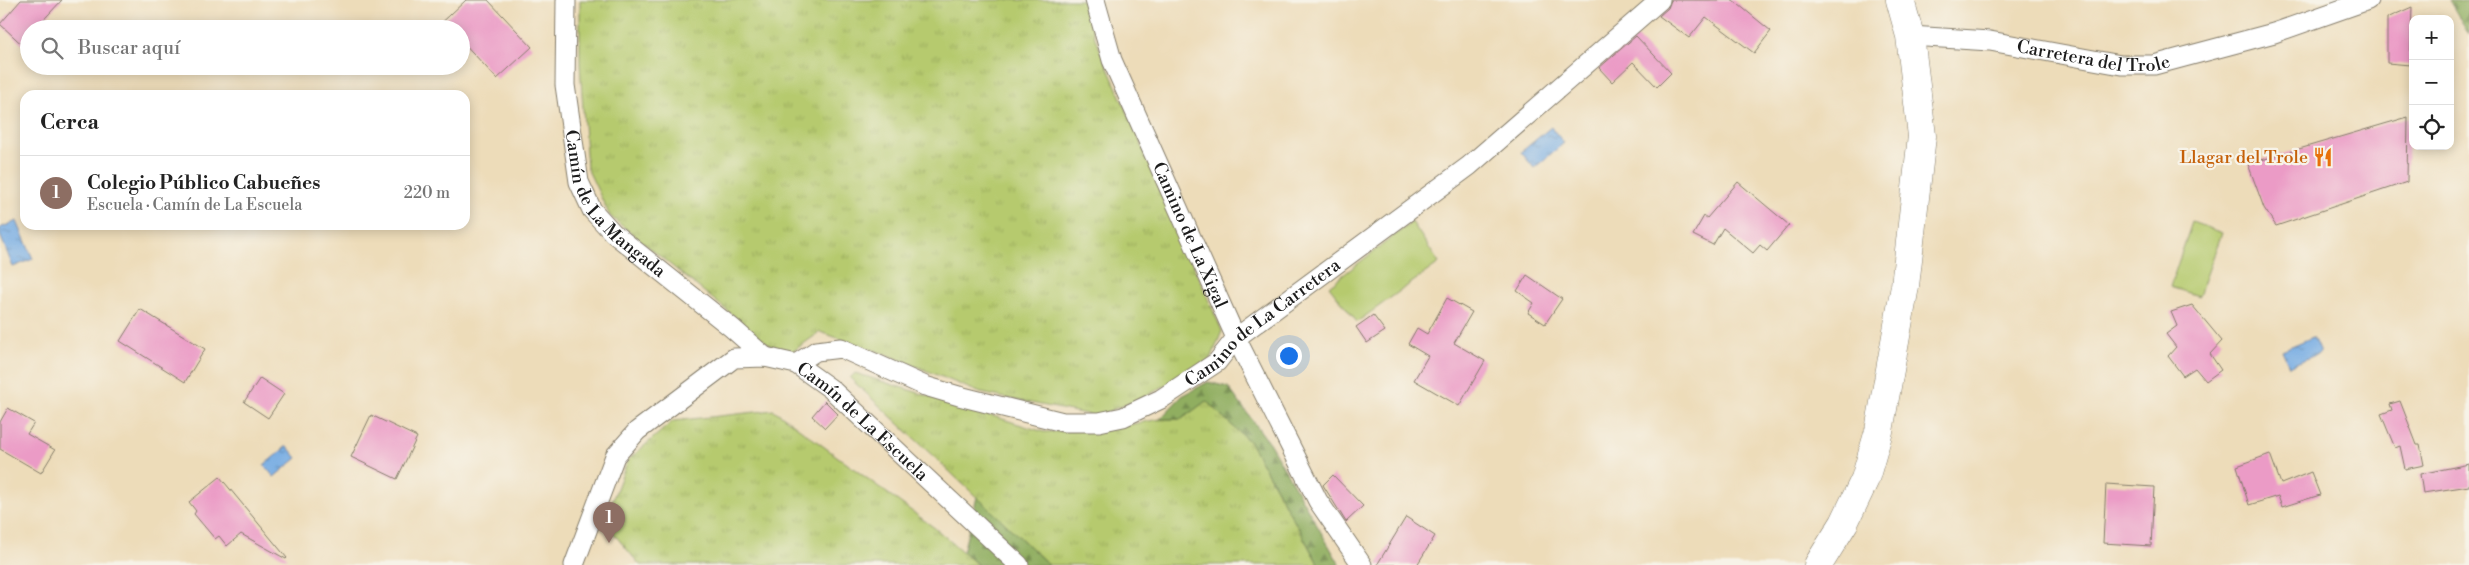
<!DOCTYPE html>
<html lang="es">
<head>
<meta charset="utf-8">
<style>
	body { margin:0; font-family:"Libre Bodoni",serif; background:#f6f6f6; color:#222 }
	.controls { position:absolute; right:15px; top:15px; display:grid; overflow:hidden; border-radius:10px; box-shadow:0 2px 12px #0003 }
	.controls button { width:45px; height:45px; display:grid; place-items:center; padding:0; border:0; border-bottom:1px solid #e0e0e0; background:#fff; color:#222; font:25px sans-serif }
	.you { position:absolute; left:1288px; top:355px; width:18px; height:18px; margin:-12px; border:4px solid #fff; border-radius:50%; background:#1a73e8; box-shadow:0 0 0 8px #1a73e833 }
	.badge { display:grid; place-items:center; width:32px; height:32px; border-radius:50%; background:#0f766e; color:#fff; font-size:16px; font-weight:700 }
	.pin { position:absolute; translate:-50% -41px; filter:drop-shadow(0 1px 2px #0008) }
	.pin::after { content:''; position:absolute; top:26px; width:18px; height:15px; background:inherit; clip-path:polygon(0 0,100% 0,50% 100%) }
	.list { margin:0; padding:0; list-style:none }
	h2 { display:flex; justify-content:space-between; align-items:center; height:65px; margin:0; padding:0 20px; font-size:21px }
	h2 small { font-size:16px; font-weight:400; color:#767676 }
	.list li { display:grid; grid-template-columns:32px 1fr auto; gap:15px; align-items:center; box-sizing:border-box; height:75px; padding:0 20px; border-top:1px solid #e0e0e0 }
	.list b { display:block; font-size:19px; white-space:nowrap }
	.list p { margin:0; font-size:16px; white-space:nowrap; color:#767676 }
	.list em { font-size:16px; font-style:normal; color:#767676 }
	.icon { flex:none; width:28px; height:28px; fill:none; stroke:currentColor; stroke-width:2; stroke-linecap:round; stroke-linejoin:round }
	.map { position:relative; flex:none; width:2469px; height:565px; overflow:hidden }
	.search { position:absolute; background:#fff; box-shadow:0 2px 12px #0003; left:20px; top:20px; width:450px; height:55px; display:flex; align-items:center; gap:12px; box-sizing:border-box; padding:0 18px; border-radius:28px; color:#767676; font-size:19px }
	.panel { position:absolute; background:#fff; box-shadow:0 2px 12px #0003; left:20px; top:90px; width:450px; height:140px; border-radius:15px }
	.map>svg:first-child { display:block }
	.grass { fill:url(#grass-tufts); stroke:#697345 }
	.forest { fill:url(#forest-firs); stroke:#56653e }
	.garden { fill:#b6ca6e; stroke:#697345 }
	.water { fill:url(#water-ripples); stroke:#486480 }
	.building { fill:#eb9bc6 }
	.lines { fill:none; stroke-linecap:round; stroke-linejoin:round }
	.street-casing { stroke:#847c6a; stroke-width:21 }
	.highway-casing { stroke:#847c6a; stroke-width:29 }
	.street { stroke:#fff; stroke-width:19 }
	.highway { stroke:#fff; stroke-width:28 }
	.labels { text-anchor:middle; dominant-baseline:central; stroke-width:4.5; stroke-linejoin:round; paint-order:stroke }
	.street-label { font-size:18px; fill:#1c1c1c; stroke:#f7f3e8 }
	.food-label { font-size:18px; fill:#c56008; stroke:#f7f3e8; text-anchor:end }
</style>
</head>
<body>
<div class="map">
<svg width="2469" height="565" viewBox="0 0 2469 565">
	<defs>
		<pattern id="grass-tufts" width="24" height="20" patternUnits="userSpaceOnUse" patternTransform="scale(1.25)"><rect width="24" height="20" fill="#b6ca6e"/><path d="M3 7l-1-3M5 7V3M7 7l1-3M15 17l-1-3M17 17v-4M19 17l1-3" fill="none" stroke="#9cad5f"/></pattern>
		<pattern id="forest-firs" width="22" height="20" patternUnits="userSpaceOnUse" patternTransform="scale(1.25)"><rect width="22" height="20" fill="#90ae61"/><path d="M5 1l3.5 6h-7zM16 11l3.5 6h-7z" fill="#758d4f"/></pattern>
		<pattern id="water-ripples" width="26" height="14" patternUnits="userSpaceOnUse" patternTransform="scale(1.25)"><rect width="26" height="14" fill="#74abe3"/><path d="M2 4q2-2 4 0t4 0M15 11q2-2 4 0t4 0" fill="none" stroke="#5e8ab7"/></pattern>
	</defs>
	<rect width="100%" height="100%" fill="#f7f3e8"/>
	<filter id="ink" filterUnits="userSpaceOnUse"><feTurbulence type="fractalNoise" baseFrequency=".02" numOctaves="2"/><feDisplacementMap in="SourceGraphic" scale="10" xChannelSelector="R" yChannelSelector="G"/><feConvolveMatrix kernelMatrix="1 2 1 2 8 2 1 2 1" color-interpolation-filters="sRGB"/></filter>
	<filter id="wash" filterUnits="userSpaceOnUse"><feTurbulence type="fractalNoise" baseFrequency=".0096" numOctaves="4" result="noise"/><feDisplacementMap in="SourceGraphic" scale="20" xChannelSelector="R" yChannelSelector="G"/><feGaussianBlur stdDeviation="1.12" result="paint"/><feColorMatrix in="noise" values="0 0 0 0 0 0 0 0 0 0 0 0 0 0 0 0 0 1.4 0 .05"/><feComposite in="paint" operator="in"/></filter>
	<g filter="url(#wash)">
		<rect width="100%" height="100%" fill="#eddcb9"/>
		<g class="grass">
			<path d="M 580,0 L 1085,0 L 1095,38 L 1222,331 L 1211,359 L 1143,398 L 1096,416 L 981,393 L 891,356 L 820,332 L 792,352 L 775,349 L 610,216 L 587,168 L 580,64 Z"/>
			<path d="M 855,373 L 1044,432 L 1106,429 L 1160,419 L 1181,419 L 1206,401 L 1250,442 L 1319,565 L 1049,565 L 850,378 Z"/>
			<path d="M 774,410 L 936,529 L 978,565 L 640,565 L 604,522 L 628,460 L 673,421 Z"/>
		</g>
		<g class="forest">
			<path d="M 2449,0 L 2469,0 L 2469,34 Z"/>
			<path d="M 1208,382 L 1228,387 L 1270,444 L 1340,565 L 1319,565 L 1250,442 L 1206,401 L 1182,419 L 1160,419 L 1182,396 Z"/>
			<path d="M 977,497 L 1049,565 L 978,565 L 963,552 Z"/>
		</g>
		<g class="garden">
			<path d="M 1412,222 L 1439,263 L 1357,322 L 1329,286 Z"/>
			<path d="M 2192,222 L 2222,233 L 2199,296 L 2170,287 Z"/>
		</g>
		<g class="water">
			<path d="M 1551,127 L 1564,143 L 1534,168 L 1521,152 Z"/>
			<path d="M 17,221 L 33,259 L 13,267 L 0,235 L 0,228 Z"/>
			<path d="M 2313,337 L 2320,353 L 2289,366 L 2282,350 Z"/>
			<path d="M 287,446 L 297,458 L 274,477 L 264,465 Z"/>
		</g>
		<g id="blocks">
			<g class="building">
				<path d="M 21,0 L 62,0 L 35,29 L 29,29 L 29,51 L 0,24 Z"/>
				<path d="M 466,0 L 488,0 L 532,47 L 497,79 L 461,40 L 461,29 L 435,29 Z"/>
				<path d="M 1671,0 L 1733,0 L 1771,31 L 1754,53 L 1706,17 L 1689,38 L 1659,16 L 1668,8 Z"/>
				<path d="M 2412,7 L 2410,65 L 2387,63 L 2387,18 Z"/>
				<path d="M 1636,36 L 1671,73 L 1657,87 L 1633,62 L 1612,82 L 1599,68 Z"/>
				<path d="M 2408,117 L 2407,182 L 2276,226 L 2264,208 L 2248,164 Z"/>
				<path d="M 1738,182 L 1789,225 L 1767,251 L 1760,245 L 1753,253 L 1723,228 L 1713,245 L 1693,235 L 1704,216 L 1707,218 Z"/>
				<path d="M 1527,275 L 1562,299 L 1545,324 L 1528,313 L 1534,303 L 1517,291 Z"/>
				<path d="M 1447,298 L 1472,312 L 1454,343 L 1485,361 L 1459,406 L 1414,380 L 1428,356 L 1408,344 L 1417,328 L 1427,334 Z"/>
				<path d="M 2192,305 L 2222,341 L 2210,354 L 2221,370 L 2206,381 L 2195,368 L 2183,376 L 2168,356 L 2176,347 L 2166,334 L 2177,326 L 2171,312 Z"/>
				<path d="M 140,309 L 205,349 L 185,382 L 120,341 Z"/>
				<path d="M 1373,315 L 1385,331 L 1367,343 L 1356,327 Z"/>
				<path d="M 260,378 L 284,394 L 268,418 L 244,402 Z"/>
				<path d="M 825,401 L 838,414 L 825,428 L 812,416 Z"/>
				<path d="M 2400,401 L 2417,445 L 2420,445 L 2424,465 L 2405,469 L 2400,446 L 2395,448 L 2381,414 L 2392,410 L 2390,404 Z"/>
				<path d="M 8,408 L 34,423 L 27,434 L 55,450 L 41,473 L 0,449 L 0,422 Z"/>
				<path d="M 371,415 L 417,437 L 397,479 L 351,457 Z"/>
				<path d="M 2270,454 L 2281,484 L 2311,472 L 2320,495 L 2282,507 L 2278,496 L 2249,505 L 2237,466 Z"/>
				<path d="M 2469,464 L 2469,486 L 2423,493 L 2420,474 Z"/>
				<path d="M 1333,475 L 1363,506 L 1346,522 L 1323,485 Z"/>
				<path d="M 220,477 L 287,558 L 286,559 L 241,534 L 227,546 L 219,536 L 215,539 L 194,514 L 196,511 L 189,502 Z"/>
				<path d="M 2106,484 L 2154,487 L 2151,546 L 2103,543 Z"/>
				<path d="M 1406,517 L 1435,536 L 1417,565 L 1377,565 Z"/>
			</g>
		</g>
	</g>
	<g filter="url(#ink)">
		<use href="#blocks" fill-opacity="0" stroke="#847c6a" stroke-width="1"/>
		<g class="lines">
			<defs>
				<g id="street">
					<path id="s1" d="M 566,0 L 565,85 L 579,182 L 592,210 L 613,233 L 732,328 L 765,357"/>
					<path id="s2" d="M 1095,0 L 1112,60 L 1236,338 L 1318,501 L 1362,565"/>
					<path id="s3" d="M 1910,36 L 1990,41 L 2121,65 L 2154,65 L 2274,33 L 2368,0"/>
					<path id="s4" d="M 796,364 L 816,351 L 841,348 L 925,386 L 959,396 L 1063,422 L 1099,422 L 1123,417 L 1161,399 L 1217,362 L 1236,338 L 1469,166 L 1660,0"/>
					<path id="s5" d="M 574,565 L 615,456 L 637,431 L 734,358 L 765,357 L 796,364 L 831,389 L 1019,565"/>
				</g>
				<path id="highway" d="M 1818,565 L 1844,523 L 1865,479 L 1879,431 L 1905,286 L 1922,136 L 1910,36 L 1900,0"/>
			</defs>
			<use href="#street" class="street-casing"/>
			<use href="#highway" class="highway-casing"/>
			<use href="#street" class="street"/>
			<use href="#highway" class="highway"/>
		</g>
	</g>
	<defs>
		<symbol id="restaurant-bare" viewBox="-9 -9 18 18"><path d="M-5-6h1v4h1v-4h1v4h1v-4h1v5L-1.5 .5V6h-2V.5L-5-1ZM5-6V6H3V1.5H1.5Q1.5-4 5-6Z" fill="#e8710a" stroke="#f7f3e8" stroke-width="2.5" paint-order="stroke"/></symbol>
	</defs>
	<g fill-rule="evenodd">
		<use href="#restaurant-bare" x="2309" y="143" width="28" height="28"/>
	</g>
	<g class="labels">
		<g class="street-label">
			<text stroke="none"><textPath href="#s3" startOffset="185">Carretera del Trole</textPath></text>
			<text stroke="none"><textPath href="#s1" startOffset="220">Camín de La Mangada</textPath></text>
			<text stroke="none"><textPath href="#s2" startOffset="254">Camino de La Xigal</textPath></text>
			<text stroke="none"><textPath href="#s4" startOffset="514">Camino de La Carretera</textPath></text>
			<text stroke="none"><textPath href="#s5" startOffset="422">Camín de La Escuela</textPath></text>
		</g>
		<g class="food-label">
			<text x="2308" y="157">Llagar del Trole</text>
		</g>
	</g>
</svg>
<div class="controls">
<button>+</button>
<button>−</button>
<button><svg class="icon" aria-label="locate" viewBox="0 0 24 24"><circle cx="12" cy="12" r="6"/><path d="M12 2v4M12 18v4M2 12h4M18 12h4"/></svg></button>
</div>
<div class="you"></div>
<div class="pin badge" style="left:609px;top:543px;background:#8d6e63">1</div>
<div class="search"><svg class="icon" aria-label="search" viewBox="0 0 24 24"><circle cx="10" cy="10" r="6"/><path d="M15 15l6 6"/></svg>Buscar aquí</div>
<section class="panel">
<h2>Cerca<small></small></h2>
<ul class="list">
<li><span class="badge" style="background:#8d6e63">1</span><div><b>Colegio Público Cabueñes</b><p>Escuela · Camín de La Escuela</p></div><em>220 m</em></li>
</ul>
</section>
</div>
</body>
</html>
